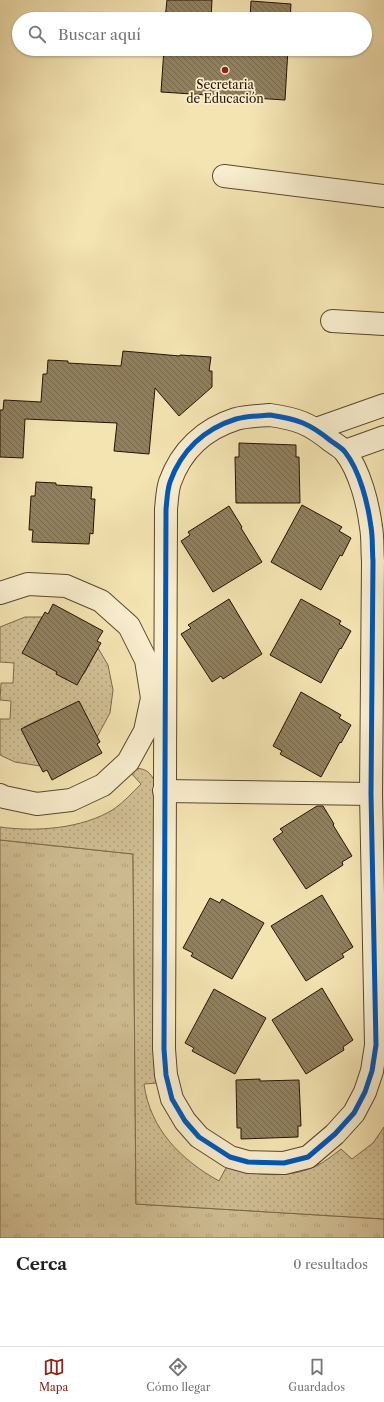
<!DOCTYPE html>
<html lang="es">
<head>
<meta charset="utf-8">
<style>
	body { margin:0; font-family:"Libre Caslon Text",serif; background:#f2f2f2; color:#222 }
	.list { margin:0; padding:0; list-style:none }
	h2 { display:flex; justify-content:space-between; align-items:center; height:52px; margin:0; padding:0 16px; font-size:17px }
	h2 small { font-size:13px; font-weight:400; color:#767676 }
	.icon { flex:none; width:22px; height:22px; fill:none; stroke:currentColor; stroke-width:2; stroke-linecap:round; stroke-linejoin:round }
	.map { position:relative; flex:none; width:384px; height:1238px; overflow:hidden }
	.search { position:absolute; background:#fff; box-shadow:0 1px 3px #0004; left:12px; right:12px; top:12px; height:44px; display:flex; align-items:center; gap:10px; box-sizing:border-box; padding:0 14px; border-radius:22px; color:#767676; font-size:15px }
	.sheet { height:108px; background:#fff }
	nav { display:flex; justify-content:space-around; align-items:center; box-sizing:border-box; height:56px; border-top:1px solid #e0e0e0; background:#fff; font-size:11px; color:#767676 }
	nav a { display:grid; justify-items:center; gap:2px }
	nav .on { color:#8f2418 }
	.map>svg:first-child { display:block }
	.grass { fill:url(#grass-tufts); stroke:#7c6a4b }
	.garden { fill:url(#garden-dots); stroke:#7c6a4b }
	.building { fill:url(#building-back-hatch); stroke:#261302 }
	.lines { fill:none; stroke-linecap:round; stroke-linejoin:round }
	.minor-casing { stroke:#5a472e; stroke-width:24 }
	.minor { stroke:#f8edcd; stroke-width:22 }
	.cycleway-casing { stroke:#f8edcd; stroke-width:8 }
	.cycleway { stroke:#0057b8; stroke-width:5 }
	.poi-dot { fill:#8f2418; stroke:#f8edcd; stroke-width:1.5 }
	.labels { text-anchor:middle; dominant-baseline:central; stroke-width:3.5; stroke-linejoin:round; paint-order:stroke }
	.poi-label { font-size:12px; fill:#261302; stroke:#f8edcd }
</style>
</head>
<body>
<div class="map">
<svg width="384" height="1238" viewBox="0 0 384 1238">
	<defs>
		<pattern id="grass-tufts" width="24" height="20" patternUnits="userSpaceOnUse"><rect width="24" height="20" fill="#d1c094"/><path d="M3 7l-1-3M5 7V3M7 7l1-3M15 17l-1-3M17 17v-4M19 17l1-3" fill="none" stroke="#b3a47e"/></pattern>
		<pattern id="garden-dots" width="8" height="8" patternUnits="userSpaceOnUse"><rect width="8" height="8" fill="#d1c094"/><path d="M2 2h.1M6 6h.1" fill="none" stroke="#b3a47e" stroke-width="1.8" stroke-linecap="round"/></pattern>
		<pattern id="building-back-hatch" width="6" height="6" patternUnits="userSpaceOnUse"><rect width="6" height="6" fill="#91805e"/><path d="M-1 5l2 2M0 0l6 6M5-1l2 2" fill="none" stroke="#76684b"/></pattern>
	</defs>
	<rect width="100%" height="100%" fill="#f4e4b2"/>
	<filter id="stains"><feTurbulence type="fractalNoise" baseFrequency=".005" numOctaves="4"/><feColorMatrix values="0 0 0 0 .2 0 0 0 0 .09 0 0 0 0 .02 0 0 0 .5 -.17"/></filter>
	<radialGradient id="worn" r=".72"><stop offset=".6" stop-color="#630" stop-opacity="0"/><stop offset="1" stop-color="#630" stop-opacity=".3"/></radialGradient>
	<path class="grass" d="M 0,840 L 133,854 L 136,1204 L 384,1219 L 384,1238 L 0,1238 Z"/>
	<g class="garden">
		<path d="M 25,617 L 42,617 L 28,642 L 62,662 L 56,674 L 74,683 L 80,672 L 84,674 L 98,648 L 108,665 L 113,690 L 110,713 L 97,737 L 75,703 L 59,711 L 48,729 L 42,718 L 24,727 L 31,739 L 27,741 L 40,766 L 15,762 L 0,755 L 0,719 L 10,719 L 11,701 L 0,700 L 1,683 L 13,683 L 14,663 L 0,662 L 0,627 Z"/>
		<path d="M 135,768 C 147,769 150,772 155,782 L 157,1083 L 144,1084 C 150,1129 181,1160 219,1181 L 227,1166 C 254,1176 289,1179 316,1166 C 325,1162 333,1155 341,1149 L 352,1159 L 373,1143 L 384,1127 L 384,1219 L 136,1204 L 133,854 L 0,840 L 0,827 C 36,832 82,829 114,809 C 124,802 132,793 141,784 L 130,772 Z"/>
	</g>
	<g class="building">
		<path d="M 167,0 L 212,0 L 211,19 L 165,19 Z"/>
		<path d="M 251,1 L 291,4 L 290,19 L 250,19 Z"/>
		<path d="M 164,49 L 288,49 L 285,100 L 161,92 Z"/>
		<path d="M 123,351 L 180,356 L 180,355 L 211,357 L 209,371 L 212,371 L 212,387 L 179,416 L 155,388 L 149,454 L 114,451 L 117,423 L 25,419 L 23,458 L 0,457 L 0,410 L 3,410 L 4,400 L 41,402 L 43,374 L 47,374 L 48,360 L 68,361 L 68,363 L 121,366 Z"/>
		<path d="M 239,443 L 296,445 L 296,457 L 299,457 L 300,503 L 236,503 L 235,457 L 239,457 Z"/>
		<path d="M 36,482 L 56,483 L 56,485 L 92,487 L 91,499 L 95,499 L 93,534 L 90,533 L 89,544 L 32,542 L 33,530 L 29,530 L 31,496 L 35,496 Z"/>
		<path d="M 302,505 L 342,527 L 339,531 L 351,538 L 342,556 L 340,555 L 321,590 L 271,562 Z"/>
		<path d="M 229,506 L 242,527 L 241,528 L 262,562 L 213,592 L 181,541 L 190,535 L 188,532 Z"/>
		<path d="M 229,599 L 262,654 L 223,679 L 221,676 L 212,682 L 181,634 L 191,628 L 188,625 Z"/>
		<path d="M 301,599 L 341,621 L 339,624 L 351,631 L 341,649 L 340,648 L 321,683 L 270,655 Z"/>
		<path d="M 53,604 L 103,631 L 97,641 L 101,643 L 77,685 L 56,674 L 57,672 L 22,653 L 45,612 L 48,614 Z"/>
		<path d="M 301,692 L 341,715 L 339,718 L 351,725 L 341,743 L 340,742 L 321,777 L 280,754 L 282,751 L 273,746 Z"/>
		<path d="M 79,701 L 100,742 L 97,744 L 102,753 L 52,780 L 47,770 L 43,772 L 21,729 Z"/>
		<path d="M 317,806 L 323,806 L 334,824 L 333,825 L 352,856 L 342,862 L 343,865 L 306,889 L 273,839 L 283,832 L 280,829 Z"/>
		<path d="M 322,895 L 353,947 L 342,954 L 344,957 L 306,981 L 271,926 Z"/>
		<path d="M 210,898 L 220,903 L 222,899 L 264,923 L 232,979 L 191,956 L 193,953 L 183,948 Z"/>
		<path d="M 322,988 L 353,1040 L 343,1047 L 344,1050 L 306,1074 L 272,1020 Z"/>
		<path d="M 214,989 L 266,1018 L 235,1074 L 192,1051 L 194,1048 L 185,1043 Z"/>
		<path d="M 260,1079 L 260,1081 L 299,1080 L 301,1126 L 298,1126 L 298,1137 L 241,1139 L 241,1128 L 237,1128 L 236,1080 Z"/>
	</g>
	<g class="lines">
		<defs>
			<g id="minor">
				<path d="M 224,176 L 384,196"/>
				<path d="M 332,321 L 384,324"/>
				<path d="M 270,415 C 297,419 309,423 331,441 C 335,444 342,448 345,452 C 360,471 368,504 371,527 C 373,538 372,550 373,561 L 371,794 L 376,1045 L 372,1071 L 365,1092 L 354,1113 L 335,1134 L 308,1157 L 284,1163 L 248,1162 L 230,1157 L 199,1137 L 185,1121 L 172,1099 L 166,1075 L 164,1049 L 166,509 C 167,501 167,491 170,482 C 181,451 204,429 236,419 C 247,416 259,416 270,415 Z"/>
				<path d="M 316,429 L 384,405"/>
				<path d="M 345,451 L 384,437"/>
				<path d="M 0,593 L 28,584 L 66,586 L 101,601 L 129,626 L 146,660 L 152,698 L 145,731 L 128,762 L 103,785 L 71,800 L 37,804 L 4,797 L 0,795"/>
				<path d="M 164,791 L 371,794"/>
			</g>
		</defs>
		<use href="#minor" class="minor-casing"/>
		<use href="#minor" class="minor"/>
		<defs>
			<path id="cycleway" d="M 270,415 C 297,419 309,423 331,441 C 335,444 342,448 345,452 C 360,471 368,504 371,527 C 373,538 372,550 373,561 L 371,794 L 376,1045 L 372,1071 L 365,1092 L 354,1113 L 335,1134 L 308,1157 L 284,1163 L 248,1162 L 230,1157 L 199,1137 L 185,1121 L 172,1099 L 166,1075 L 164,1049 L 166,509 C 167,501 167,491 170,482 C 181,451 204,429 236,419 C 247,416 259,416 270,415 Z"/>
		</defs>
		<use href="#cycleway" class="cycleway-casing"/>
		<use href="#cycleway" class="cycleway"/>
	</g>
	<circle class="poi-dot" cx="225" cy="70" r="4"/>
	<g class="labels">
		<g class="poi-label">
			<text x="225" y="84">Secretaria<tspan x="225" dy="14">de Educación</tspan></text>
		</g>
	</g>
	<rect width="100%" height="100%" filter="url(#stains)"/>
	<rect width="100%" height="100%" fill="url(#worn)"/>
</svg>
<div class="search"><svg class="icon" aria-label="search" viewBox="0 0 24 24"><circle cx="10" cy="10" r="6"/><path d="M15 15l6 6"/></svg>Buscar aquí</div>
</div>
<section class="sheet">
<h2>Cerca<small>0 resultados</small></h2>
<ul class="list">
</ul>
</section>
<nav>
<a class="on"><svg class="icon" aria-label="map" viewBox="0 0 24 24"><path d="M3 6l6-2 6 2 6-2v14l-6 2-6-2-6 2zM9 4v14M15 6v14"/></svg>Mapa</a>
<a><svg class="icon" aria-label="directions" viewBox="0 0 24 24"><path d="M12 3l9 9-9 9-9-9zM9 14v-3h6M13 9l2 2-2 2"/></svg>Cómo llegar</a>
<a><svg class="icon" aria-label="saved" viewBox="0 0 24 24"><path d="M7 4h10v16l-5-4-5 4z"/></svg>Guardados</a>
</nav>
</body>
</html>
